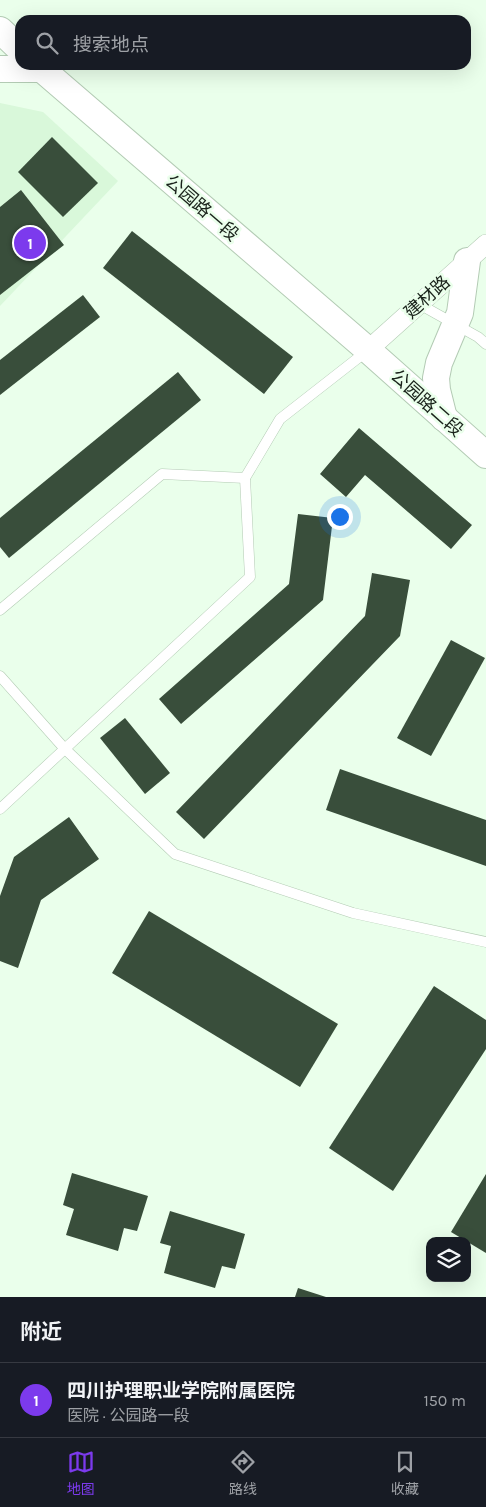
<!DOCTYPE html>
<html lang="zh">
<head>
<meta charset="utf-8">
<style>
	body { margin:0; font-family:Karla,"Noto Sans SC",sans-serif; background:#20242c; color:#f1f3f6 }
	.controls { position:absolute; right:15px; bottom:15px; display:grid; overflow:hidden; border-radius:10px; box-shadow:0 5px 20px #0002 }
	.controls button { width:45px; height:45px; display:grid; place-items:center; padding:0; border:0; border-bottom:1px solid #363941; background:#171b24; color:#f1f3f6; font:25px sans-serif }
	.you { position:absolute; left:339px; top:516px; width:18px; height:18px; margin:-12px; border:4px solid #fff; border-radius:50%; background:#1a73e8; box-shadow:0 0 0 8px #1a73e833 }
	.badge { display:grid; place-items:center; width:32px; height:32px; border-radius:50%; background:#7c3aed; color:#fff; font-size:16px; font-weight:700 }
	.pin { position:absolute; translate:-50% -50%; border:2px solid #fff; box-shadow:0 1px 5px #0006 }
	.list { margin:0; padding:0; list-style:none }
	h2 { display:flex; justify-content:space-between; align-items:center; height:65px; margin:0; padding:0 20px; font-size:21px }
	h2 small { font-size:16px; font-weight:400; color:#9ea1a6 }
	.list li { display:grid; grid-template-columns:32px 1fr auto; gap:15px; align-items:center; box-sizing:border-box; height:75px; padding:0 20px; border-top:1px solid #363941 }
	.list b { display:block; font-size:19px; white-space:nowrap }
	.list p { margin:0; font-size:16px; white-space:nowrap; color:#9ea1a6 }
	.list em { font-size:16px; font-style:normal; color:#9ea1a6 }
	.icon { flex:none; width:28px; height:28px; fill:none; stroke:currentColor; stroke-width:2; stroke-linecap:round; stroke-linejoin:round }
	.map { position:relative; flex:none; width:486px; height:1297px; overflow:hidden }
	.search { position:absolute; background:#171b24; box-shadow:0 5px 20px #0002; left:15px; right:15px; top:15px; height:55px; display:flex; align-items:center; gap:12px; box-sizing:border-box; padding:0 18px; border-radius:15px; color:#9ea1a6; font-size:19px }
	.sheet { height:140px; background:#171b24 }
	nav { display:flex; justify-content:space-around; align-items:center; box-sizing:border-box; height:70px; border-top:1px solid #363941; background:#171b24; font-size:14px; color:#9ea1a6 }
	nav a { display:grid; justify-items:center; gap:2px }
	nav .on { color:#7c3aed }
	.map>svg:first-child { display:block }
	.built { fill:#d9f8da }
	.building { fill:#394e3b }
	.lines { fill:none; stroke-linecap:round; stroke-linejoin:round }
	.lane-casing { stroke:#b3cbb4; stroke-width:11 }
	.street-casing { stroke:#b3cbb4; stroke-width:20 }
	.secondary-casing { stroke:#b3cbb4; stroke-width:28 }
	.lane { stroke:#fff; stroke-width:10 }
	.street { stroke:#fff; stroke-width:19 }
	.secondary { stroke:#fff; stroke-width:26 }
	.labels { text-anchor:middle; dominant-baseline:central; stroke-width:5; stroke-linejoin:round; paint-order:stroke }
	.street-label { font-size:18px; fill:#19221a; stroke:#eaffeb }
</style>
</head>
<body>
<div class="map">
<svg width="486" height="1297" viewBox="0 0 486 1297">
	<rect width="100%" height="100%" fill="#eaffeb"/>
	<path class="built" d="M 0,103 L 43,112 L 118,181 L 0,306 Z"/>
	<g class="building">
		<path d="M 52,137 L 98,183 L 63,217 L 18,172 Z"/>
		<path d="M 21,190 L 64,245 L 0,295 L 0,207 Z"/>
		<path d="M 132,231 L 293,357 L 264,394 L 103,268 Z"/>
		<path d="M 83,295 L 100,317 L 0,395 L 0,360 Z"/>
		<path d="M 178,372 L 201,400 L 9,558 L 0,547 L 0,518 Z"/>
		<path d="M 359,428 L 472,525 L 451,549 L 365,475 L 346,497 L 320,474 Z"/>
		<path d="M 298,514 L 333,518 L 323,600 L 181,724 L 159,699 L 289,584 Z"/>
		<path d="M 372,573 L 410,580 L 400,636 L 204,839 L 176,812 L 365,616 Z"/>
		<path d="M 451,640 L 485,658 L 431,756 L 397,738 Z"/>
		<path d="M 125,718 L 170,773 L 145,794 L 100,738 Z"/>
		<path d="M 340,769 L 486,820 L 486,866 L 326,810 Z"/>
		<path d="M 69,817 L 99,859 L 41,900 L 18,968 L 0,961 L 0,896 L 14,857 Z"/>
		<path d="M 149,911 L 338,1024 L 300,1087 L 112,973 Z"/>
		<path d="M 434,986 L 486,1020 L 486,1049 L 393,1191 L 329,1148 Z"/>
		<path d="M 72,1173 L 148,1196 L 137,1231 L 124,1228 L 118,1251 L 66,1235 L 74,1209 L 63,1205 Z"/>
		<path d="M 486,1174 L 486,1253 L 451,1232 Z"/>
		<path d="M 170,1211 L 245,1234 L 235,1269 L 222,1266 L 215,1288 L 164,1273 L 171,1246 L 160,1243 Z"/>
		<path d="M 298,1288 L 326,1297 L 295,1297 Z"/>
	</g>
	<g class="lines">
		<defs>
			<g id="lane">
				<path d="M 419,304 L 478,337 L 486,344"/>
				<path d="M 0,610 L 162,474 L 245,478 L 280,419 L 367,351"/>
				<path d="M 0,676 L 64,748 L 175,854 L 353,913 L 486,942"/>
				<path d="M 0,809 L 250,577 L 245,478"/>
			</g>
			<path id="street" d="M 368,350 L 486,244"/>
			<g id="secondary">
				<path d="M 0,30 L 20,49"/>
				<path d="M 37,65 L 368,350 L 486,455"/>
				<path d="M 0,69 L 41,69"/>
				<path d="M 444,418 L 437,390 L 436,378 L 439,363 L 460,313 L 467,261"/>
			</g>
		</defs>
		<use href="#lane" class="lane-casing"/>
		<use href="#street" class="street-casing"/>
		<use href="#secondary" class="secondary-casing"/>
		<use href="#lane" class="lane"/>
		<use href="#street" class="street"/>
		<use href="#secondary" class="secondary"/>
	</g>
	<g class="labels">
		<g class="street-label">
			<text transform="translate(202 208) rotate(41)">公园路一段</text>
			<text transform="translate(427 297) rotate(-42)">建材路</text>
			<text transform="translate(427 403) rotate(42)">公园路二段</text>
		</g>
	</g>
</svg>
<div class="controls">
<button><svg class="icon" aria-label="layers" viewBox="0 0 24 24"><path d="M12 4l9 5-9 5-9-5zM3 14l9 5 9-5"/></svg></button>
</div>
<div class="you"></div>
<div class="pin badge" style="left:30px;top:243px">1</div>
<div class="search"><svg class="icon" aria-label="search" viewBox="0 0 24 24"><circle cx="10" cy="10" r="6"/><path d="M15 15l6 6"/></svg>搜索地点</div>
</div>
<section class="sheet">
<h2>附近<small></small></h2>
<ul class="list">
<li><span class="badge">1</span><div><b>四川护理职业学院附属医院</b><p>医院 · 公园路一段</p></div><em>150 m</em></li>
</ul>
</section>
<nav>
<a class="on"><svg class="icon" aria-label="map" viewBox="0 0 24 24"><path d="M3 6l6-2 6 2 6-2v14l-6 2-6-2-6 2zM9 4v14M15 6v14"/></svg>地图</a>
<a><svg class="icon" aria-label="directions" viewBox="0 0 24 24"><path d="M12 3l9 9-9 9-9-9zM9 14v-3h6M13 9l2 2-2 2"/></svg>路线</a>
<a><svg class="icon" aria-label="saved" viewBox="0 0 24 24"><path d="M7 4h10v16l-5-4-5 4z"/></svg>收藏</a>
</nav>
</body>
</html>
